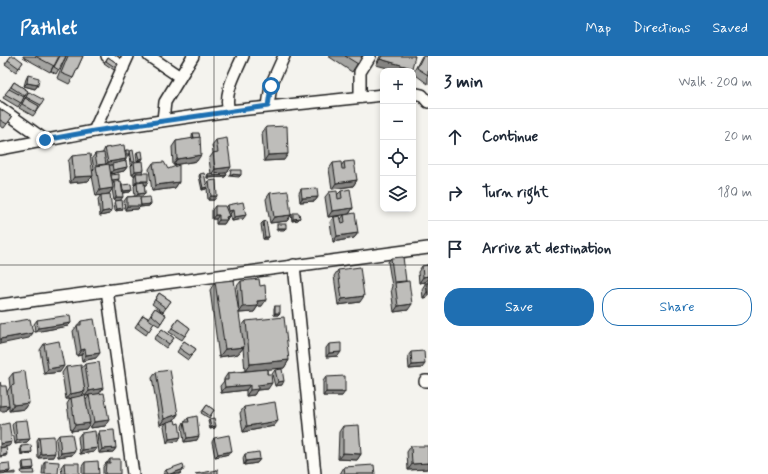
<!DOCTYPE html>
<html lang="en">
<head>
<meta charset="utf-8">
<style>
	body { margin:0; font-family:Mynerve,sans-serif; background:#f2f2f3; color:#1f2937 }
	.controls { position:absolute; right:12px; top:12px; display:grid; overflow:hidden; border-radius:8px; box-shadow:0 2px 6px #0003 }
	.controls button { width:36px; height:36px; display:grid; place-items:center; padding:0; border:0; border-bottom:1px solid #e0e1e3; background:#fff; color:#1f2937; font:20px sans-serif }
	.stop { position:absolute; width:12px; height:12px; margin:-9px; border:3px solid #1f6fb2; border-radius:50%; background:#fff }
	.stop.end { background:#1f6fb2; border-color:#fff; box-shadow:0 1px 4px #0008 }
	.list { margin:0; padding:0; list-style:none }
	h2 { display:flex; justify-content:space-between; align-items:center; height:52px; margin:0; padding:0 16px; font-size:17px }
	h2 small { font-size:13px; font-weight:400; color:#747a83 }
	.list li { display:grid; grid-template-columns:26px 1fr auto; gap:12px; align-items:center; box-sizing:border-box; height:56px; padding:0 16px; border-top:1px solid #e0e1e3 }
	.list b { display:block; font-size:15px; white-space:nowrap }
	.list em { font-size:13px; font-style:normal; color:#747a83 }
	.actions { display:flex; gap:8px; padding:12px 16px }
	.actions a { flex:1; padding:9px 0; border:1px solid #1f6fb2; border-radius:16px; text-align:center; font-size:14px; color:#1f6fb2 }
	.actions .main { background:#1f6fb2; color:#fff }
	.icon { flex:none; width:22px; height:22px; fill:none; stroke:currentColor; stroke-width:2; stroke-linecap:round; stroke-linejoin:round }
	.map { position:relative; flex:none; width:428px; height:418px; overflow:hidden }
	header { display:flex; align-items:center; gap:24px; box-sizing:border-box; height:56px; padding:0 20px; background:#1f6fb2; color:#fff }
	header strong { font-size:19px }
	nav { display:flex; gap:22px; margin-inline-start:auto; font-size:14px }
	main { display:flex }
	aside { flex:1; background:#fff }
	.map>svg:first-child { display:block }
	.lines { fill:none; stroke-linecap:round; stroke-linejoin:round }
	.minor-casing { stroke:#1c1c1c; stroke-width:14 }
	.minor { stroke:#fdfcf7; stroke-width:11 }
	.wall { fill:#a3a3a0; stroke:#1c1c1c; fill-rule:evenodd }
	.shaded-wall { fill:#858482; stroke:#1c1c1c }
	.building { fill:#bebdba; stroke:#1c1c1c }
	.route { stroke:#1f6fb2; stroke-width:5 }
	.grid { fill:none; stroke:#1c1c1c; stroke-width:1; stroke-opacity:0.55 }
</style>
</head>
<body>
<header>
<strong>Pathlet</strong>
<nav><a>Map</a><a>Directions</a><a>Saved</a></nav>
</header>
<main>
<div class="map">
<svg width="428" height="418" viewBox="0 0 428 418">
	<rect width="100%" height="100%" fill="#f4f3ee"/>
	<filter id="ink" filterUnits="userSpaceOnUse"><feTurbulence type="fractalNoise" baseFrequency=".025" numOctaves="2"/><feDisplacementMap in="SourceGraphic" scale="8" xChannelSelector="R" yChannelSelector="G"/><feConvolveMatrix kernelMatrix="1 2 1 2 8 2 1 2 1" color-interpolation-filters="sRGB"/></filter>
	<g filter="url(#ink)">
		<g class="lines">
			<defs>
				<g id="minor">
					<path d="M 107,0 L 123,12"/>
					<path d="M 149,0 L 180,21"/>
					<path d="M 413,37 L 422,39 L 428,46"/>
					<path d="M 360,41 L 360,16 L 370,0"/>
					<path d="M 268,50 L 271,29 L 284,0"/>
					<path d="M 0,52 L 45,84"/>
					<path d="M 229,55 C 223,37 236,17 243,0"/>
					<path d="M 163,64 L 165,46 L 193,0"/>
					<path d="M 94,75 L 128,0"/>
					<path d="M 0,93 L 94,75 L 229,55 L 383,39"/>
					<path d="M 294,209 L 315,418"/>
					<path d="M 107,234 L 133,418"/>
					<path d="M 0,249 L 428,192"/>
					<path d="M 425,325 L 428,325"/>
				</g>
			</defs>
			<use href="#minor" class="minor-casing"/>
			<use href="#minor" class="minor"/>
		</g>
		<g class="wall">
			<path d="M 11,0 L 23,6 L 16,16 L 5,8 Z"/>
			<path d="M 23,0 L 66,0 L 56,18 L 51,15 L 54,9 L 50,16 L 23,1 Z"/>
			<path d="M 66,0 L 83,0 L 73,22 L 69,28 L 57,22 Z"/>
			<path d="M 328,0 L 362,0 L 352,16 Z"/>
			<path d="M 380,0 L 415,0 L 376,9 Z"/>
			<path d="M 422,0 L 428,0 L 428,28 L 413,17 Z"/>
			<path d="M 108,1 L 118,8 L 114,14 L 104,7 Z"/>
			<path d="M 28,19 L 38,29 L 35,33 L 24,30 L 26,23 Z"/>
			<path d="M 14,26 L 28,35 L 18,51 L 3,42 Z"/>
			<path d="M 29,36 L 41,49 L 33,60 L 19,52 Z"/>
			<path d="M 0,53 L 12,61 L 4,72 L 0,70 Z"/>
			<path d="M 266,71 L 284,104 L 264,105 L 262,77 Z"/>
			<path d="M 193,77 L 197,105 L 173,109 L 172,91 L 176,85 L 192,83 L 192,79 Z"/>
			<path d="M 216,84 L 227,117 L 225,117 L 227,119 L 225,121 L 207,122 L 207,120 L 208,118 L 211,118 L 209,103 L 213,97 L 212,89 Z"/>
			<path d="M 105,92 L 125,95 L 126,94 L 129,96 L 130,95 L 135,106 L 144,114 L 142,117 L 146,129 L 144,129 L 145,137 L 142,141 L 140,141 L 140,142 L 149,150 L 140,151 L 138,153 L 125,154 L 124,145 L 127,141 L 135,140 L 134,130 L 135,129 L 134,129 L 134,121 L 135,119 L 132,119 L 131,110 L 133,108 L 130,108 L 129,98 L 128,100 L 126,100 L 126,103 L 125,106 L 127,111 L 124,115 L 110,118 L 111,120 L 111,119 L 112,129 L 114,126 L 121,130 L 132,134 L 130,136 L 122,137 L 120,144 L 122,154 L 115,155 L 114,147 L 115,145 L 114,145 L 112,133 L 109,138 L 103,139 L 112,154 L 109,158 L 100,160 L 98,143 L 101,139 L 96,140 L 92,120 L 88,125 L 70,127 L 68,105 L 72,100 L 92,115 L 94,113 L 92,102 L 95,98 L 103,97 L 103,96 Z"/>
			<path d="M 137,96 L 143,102 L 142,104 L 137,105 L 136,98 Z"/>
			<path d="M 344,106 L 357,124 L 353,130 L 332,133 L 329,113 L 333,107 L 341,110 Z"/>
			<path d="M 153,107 L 168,113 L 179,126 L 175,132 L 152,135 L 149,113 Z"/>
			<path d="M 200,118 L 207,128 L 209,125 L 214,144 L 208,144 L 207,132 L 206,133 L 202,134 L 199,120 Z"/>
			<path d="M 301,133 L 318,141 L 315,145 L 300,146 L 299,137 Z"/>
			<path d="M 341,135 L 353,152 L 349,158 L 328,161 L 325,141 L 329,136 L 337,139 Z"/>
			<path d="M 270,137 L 291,159 L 287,165 L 270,167 L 266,143 Z"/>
			<path d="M 228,149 L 243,163 L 232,165 L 230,158 L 228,159 L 229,160 L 224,168 L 216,168 L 216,163 L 212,163 L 212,154 L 215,150 L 226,152 Z"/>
			<path d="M 293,157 L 298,164 L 292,165 L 291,159 Z"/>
			<path d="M 344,159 L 358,177 L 354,182 L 333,186 L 330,166 L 334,161 L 341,163 Z"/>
			<path d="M 263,166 L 269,181 L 267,183 L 263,183 L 261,168 Z"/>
			<path d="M 391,202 L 406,225 L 408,254 L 394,256 L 391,233 L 392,230 L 388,206 Z"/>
			<path d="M 428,209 L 428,241 L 423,242 L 422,233 L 425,228 L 425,226 L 419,227 L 418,216 L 422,210 Z"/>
			<path d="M 338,214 L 360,246 L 338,249 L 334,220 Z"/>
			<path d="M 241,225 L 262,250 L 258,250 L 254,256 L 239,257 L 237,230 Z"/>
			<path d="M 215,226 L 241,271 L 246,265 L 289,304 L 284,312 L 267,313 L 268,333 L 257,334 L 254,339 L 246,340 L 246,334 L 221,337 L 220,330 L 224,325 L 224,323 L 228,317 L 245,315 L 243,292 L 238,298 L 219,301 L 210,234 Z"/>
			<path d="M 159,237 L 171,245 L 163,256 L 152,248 Z"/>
			<path d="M 275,250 L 278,259 L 274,259 L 274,252 Z"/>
			<path d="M 155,252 L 166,259 L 159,270 L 154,267 L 146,279 L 135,271 L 143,259 L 148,262 Z"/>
			<path d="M 178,263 L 190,272 L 182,284 L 169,276 Z"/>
			<path d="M 37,264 L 71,267 L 68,270 L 35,276 L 34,268 Z"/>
			<path d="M 81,265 L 96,302 L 82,305 L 81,299 L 77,300 L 73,275 Z"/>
			<path d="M 162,273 L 174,282 L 166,292 L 154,283 Z"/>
			<path d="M 184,285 L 196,293 L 188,304 L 177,296 Z"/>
			<path d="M 44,288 L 60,316 L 44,318 L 40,294 Z"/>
			<path d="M 329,288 L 338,300 L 326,301 L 326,292 Z"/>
			<path d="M 411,296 L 422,312 L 409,313 L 408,300 Z"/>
			<path d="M 85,308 L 100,338 L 105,370 L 90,372 L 89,368 L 86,373 L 71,375 L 67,348 L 70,343 L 66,343 L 62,317 L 66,311 L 81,313 ZM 85,340 L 89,340 L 86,344 Z"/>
			<path d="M 275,314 L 282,329 L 275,330 L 272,318 Z"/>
			<path d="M 156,316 L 178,358 L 174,364 L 172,365 L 176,368 L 181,381 L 178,385 L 167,387 L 164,370 L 166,367 L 160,369 L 152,322 Z"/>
			<path d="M 13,317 L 29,347 L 25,353 L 9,355 L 9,349 L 5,355 L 1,330 L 8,348 L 7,336 L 10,331 L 9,322 Z"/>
			<path d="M 326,321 L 342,340 L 323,340 L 323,325 Z"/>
			<path d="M 207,349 L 214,354 L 209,362 L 201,357 Z"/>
			<path d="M 244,351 L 274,370 L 243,376 L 240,357 Z"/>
			<path d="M 188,362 L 197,384 L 184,386 L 182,370 L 184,366 L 185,366 Z"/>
			<path d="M 209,363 L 215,372 L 210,373 L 208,365 Z"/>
			<path d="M 15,365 L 30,383 L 27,386 L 15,388 L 12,369 Z"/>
			<path d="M 343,370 L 361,398 L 357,404 L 338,403 L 339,376 Z"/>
			<path d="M 99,375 L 116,392 L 113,396 L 99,397 L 97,379 Z"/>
			<path d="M 81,377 L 97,392 L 94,396 L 80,398 L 78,381 Z"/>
			<path d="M 59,379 L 75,395 L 72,399 L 58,401 L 56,383 Z"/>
			<path d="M 39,381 L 53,401 L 38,402 L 37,384 Z"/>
			<path d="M 214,382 L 232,395 L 229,398 L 215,401 L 212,386 Z"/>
			<path d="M 21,390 L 30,398 L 21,399 L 20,392 Z"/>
			<path d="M 411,390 L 427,413 L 408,414 L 407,396 Z"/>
			<path d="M 245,398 L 260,403 L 257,407 L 244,409 L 243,402 Z"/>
			<path d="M 110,403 L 120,418 L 103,418 L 103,411 L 106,407 L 107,407 Z"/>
			<path d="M 45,405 L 58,418 L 42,418 L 43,409 Z"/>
			<path d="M 23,406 L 34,412 L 32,414 L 23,415 L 22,408 Z"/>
			<path d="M 85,406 L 99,418 L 82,418 L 82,410 Z"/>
			<path d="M 64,407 L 79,418 L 62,418 L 61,411 Z"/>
			<path d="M 344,411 L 375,418 L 340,418 Z"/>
			<path d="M 184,413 L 181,417 L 179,418 L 163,418 L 166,414 Z"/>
		</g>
		<g class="shaded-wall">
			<path d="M 380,3 L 412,12 L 410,15 L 399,15 L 376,9 Z"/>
			<path d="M 27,27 L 38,29 L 35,33 L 24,30 Z"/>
			<path d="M 288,98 L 284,104 L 264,105 L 268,99 Z"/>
			<path d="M 201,99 L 197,105 L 173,109 L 177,103 Z"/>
			<path d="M 143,102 L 142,104 L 137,105 L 139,103 Z"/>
			<path d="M 126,103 L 124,107 L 105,110 L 108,106 Z"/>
			<path d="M 127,111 L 124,115 L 110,118 L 113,114 Z"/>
			<path d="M 231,111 L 227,117 L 211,119 L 215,113 Z"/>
			<path d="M 144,114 L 141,118 L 136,117 L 135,119 L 132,119 L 135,115 Z"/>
			<path d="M 230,118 L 241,119 L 239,121 L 229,120 Z"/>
			<path d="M 227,119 L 225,121 L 207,122 L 208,120 Z"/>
			<path d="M 93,120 L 88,125 L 70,127 L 74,121 Z"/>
			<path d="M 119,123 L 118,125 L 111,126 L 112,124 Z"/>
			<path d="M 357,124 L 353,130 L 332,133 L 336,127 Z"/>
			<path d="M 137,125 L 148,125 L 146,129 L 137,129 L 137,127 L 135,129 L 134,129 Z"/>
			<path d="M 179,126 L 175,132 L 152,135 L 156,129 Z"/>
			<path d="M 207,131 L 206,133 L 202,134 L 203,132 Z"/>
			<path d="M 113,132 L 109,138 L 96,140 L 100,134 Z"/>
			<path d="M 132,134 L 130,136 L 121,137 L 123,135 Z"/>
			<path d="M 145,137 L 142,141 L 135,142 L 138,138 Z"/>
			<path d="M 211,140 L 217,140 L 214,144 L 208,144 Z"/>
			<path d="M 116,141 L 123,141 L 120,145 L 114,145 Z"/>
			<path d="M 318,141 L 315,145 L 300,146 L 302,142 Z"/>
			<path d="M 151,148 L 149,150 L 140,151 L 138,153 L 125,154 L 127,150 Z"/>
			<path d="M 123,152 L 122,154 L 115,155 L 117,153 Z"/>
			<path d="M 353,152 L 349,158 L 328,161 L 332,155 Z"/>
			<path d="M 112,154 L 109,158 L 100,160 L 102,156 Z"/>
			<path d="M 233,154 L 230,158 L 226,159 L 229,155 Z"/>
			<path d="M 215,159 L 219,159 L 216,163 L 212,163 Z"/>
			<path d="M 246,159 L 243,163 L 232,165 L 234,161 Z"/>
			<path d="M 291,159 L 287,165 L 270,167 L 274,161 Z"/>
			<path d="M 229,160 L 224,168 L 216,168 L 219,164 Z"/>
			<path d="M 300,162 L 298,164 L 292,165 L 293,163 Z"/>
			<path d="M 277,172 L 286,172 L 284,174 L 276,174 Z"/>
			<path d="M 358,177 L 354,182 L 333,186 L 337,180 Z"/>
			<path d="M 265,181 L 269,181 L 267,183 L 263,183 Z"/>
			<path d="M 428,220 L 428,222 L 425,226 L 419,227 L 423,221 Z"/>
			<path d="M 427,236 L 428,236 L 428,241 L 423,242 Z"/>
			<path d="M 364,240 L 360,246 L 338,249 L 342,243 Z"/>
			<path d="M 266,244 L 262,250 L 258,250 L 254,256 L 239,257 L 243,251 L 257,245 Z"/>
			<path d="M 412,248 L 408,254 L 394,256 L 398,250 Z"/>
			<path d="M 275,257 L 280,257 L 278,259 L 274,259 Z"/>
			<path d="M 71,267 L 68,270 L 35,276 L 38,272 Z"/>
			<path d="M 33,277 L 29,282 L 0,288 L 0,283 Z"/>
			<path d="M 244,291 L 238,298 L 219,301 L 225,293 Z"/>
			<path d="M 85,293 L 81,299 L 77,300 L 81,294 Z"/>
			<path d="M 341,296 L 338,300 L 326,301 L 329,297 Z"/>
			<path d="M 100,297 L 96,302 L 82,305 L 86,299 Z"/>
			<path d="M 289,304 L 284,312 L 245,315 L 250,308 Z"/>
			<path d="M 425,308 L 422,312 L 409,313 L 412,309 Z"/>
			<path d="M 64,310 L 60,316 L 44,318 L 48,313 Z"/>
			<path d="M 284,325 L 282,329 L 275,330 L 278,326 Z"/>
			<path d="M 272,327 L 268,333 L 257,334 L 254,339 L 246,340 L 250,334 L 258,329 Z"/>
			<path d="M 250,329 L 246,334 L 221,337 L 225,331 Z"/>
			<path d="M 103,332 L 99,338 L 85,340 L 89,335 Z"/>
			<path d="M 85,335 L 81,341 L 71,342 L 70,343 L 66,343 L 70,338 Z"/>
			<path d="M 326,336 L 345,336 L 342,340 L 323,340 Z"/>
			<path d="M 29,347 L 25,353 L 9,355 L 13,349 Z"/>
			<path d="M 9,349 L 5,355 L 0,355 L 0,350 Z"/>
			<path d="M 178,358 L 174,364 L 167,367 L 167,366 L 166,367 L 160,369 L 164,363 Z"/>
			<path d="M 109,364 L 105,370 L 90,372 L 94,366 Z"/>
			<path d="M 278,365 L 274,370 L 243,376 L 247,370 Z"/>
			<path d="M 90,367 L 86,373 L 71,375 L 75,369 Z"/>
			<path d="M 216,370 L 215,372 L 210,373 L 211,371 Z"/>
			<path d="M 199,380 L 197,384 L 184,386 L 187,382 Z"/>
			<path d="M 181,381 L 178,385 L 167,387 L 169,383 Z"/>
			<path d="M 30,383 L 27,386 L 15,388 L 17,384 Z"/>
			<path d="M 12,386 L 9,390 L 0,392 L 0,388 Z"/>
			<path d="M 97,392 L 94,396 L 80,398 L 82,394 Z"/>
			<path d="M 116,392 L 113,396 L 99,397 L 102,393 Z"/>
			<path d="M 75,395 L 72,399 L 58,401 L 61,397 Z"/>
			<path d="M 232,395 L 229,398 L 215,401 L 218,398 Z"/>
			<path d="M 32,396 L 30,398 L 21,399 L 22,397 Z"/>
			<path d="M 55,397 L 53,401 L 38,402 L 41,398 Z"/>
			<path d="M 343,397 L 361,398 L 357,404 L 338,403 Z"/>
			<path d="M 7,398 L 6,400 L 0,401 L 0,400 Z"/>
			<path d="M 260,403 L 257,407 L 244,409 L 246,405 Z"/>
			<path d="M 428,407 L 428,411 L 427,413 L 408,414 L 412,408 Z"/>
			<path d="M 34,412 L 32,414 L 23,415 L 24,413 Z"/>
			<path d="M 184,413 L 181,417 L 179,418 L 170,418 Z"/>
			<path d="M 10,415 L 8,417 L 0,418 L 0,416 Z"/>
		</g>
		<g class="building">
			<path d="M 11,0 L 15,0 L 23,6 L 19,12 L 8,4 Z"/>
			<path d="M 35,0 L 59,0 L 54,10 Z"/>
			<path d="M 60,0 L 66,0 L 59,14 L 54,11 Z"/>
			<path d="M 68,0 L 83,0 L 73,22 L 61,17 Z"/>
			<path d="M 345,0 L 362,0 L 358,8 Z"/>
			<path d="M 382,0 L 415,0 L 412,12 L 380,3 Z"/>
			<path d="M 423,0 L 428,0 L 428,19 L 417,12 Z"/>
			<path d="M 108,1 L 118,8 L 116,12 L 106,5 Z"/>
			<path d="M 28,19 L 39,22 L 38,29 L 27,27 Z"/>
			<path d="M 14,26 L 28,35 L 25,40 L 11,31 Z"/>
			<path d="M 9,33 L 24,41 L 21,47 L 5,38 Z"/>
			<path d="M 29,36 L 44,44 L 41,49 L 26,41 Z"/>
			<path d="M 25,42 L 39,50 L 36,56 L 22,48 Z"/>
			<path d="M 0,53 L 12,61 L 7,68 L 0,64 Z"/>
			<path d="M 287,70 L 288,98 L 268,99 L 266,71 Z"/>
			<path d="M 193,77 L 199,77 L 200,82 L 194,82 Z"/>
			<path d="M 200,81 L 201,99 L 177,103 L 176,85 Z"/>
			<path d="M 227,82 L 231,111 L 215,113 L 213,97 L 218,96 L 216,84 Z"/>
			<path d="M 124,89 L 126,103 L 108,106 L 105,92 Z"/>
			<rect x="126" y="94" width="3" height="4"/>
			<path d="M 133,94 L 135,106 L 132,106 L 130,95 Z"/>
			<path d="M 142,95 L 143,102 L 139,103 L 137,96 Z"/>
			<path d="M 104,97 L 106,108 L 97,109 L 95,98 Z"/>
			<path d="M 90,98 L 93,120 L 74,121 L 72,100 Z"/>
			<path d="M 126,105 L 127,111 L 113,114 L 112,108 Z"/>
			<path d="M 143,105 L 144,114 L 135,115 L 134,106 Z"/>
			<path d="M 354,105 L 357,124 L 336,127 L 333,107 L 341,106 L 342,113 L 345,113 L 344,106 Z"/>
			<path d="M 164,106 L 168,113 L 179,109 L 179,126 L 156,129 L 153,107 Z"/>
			<path d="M 109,108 L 113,132 L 100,134 L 96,110 Z"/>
			<path d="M 231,114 L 241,114 L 241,119 L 230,118 Z"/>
			<path d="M 136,117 L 148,117 L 148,125 L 137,125 Z"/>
			<path d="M 204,117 L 207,131 L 203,132 L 200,118 Z"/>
			<path d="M 226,117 L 227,119 L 208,120 L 208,118 Z"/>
			<path d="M 119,118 L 119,123 L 112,124 L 111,119 Z"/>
			<path d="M 216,124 L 217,140 L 211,140 L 209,125 Z"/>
			<path d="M 121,125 L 123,141 L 116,141 L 114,126 Z"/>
			<path d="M 144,126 L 145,137 L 138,138 L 137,127 Z"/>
			<path d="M 131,128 L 132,134 L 123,135 L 122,129 Z"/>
			<path d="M 317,132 L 318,141 L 302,142 L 301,133 Z"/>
			<path d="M 350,133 L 353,152 L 332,155 L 329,136 L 337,135 L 338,143 L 342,142 L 341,135 Z"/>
			<path d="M 288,135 L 291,159 L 274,161 L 270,137 Z"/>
			<path d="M 110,138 L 112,154 L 102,156 L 101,139 Z"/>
			<path d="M 140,140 L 141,150 L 127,150 L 127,141 Z"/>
			<path d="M 150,141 L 151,148 L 141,149 L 140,142 Z"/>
			<path d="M 122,144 L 123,152 L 117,153 L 115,145 Z"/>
			<path d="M 243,146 L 246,159 L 234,161 L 233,154 L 229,155 L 228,149 Z"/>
			<path d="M 215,150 L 225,150 L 229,160 L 226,161 L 227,164 L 219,164 L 219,159 L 215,159 Z"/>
			<path d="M 293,157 L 299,157 L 300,162 L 293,163 Z"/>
			<path d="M 355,157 L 358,177 L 337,180 L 334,161 L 340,160 L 342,167 L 345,166 L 344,159 Z"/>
			<path d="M 266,165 L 269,181 L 265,181 L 263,166 Z"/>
			<rect x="277" y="168" width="9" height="4"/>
			<path d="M 403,201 L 406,225 L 394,226 L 391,202 Z"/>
			<path d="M 428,209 L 428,220 L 423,221 L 422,210 Z"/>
			<path d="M 360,211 L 364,240 L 342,243 L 338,214 Z"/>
			<path d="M 259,223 L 260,230 L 265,229 L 266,244 L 257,245 L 258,250 L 243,251 L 241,225 Z"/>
			<path d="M 234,224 L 244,291 L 225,293 L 215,226 Z"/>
			<path d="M 409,225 L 412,248 L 398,250 L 395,227 Z"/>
			<path d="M 426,227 L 428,227 L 428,236 L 427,236 Z"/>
			<path d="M 159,237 L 171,245 L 166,252 L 155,244 Z"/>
			<rect x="275" y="250" width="5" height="7"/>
			<path d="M 155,252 L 166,259 L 161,267 L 151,258 Z"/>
			<path d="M 70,259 L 71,267 L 38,272 L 37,264 Z"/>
			<path d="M 143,259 L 154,267 L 149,275 L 138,267 Z"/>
			<path d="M 284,261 L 289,304 L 250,308 L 246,265 Z"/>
			<path d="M 30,263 L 33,277 L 0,283 L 0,268 Z"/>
			<path d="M 94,263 L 100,297 L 86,299 L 85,293 L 81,294 L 77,269 L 81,269 L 81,265 Z"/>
			<path d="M 178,263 L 190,272 L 185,280 L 172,272 Z"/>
			<path d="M 162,273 L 174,282 L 169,288 L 157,279 Z"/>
			<path d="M 59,285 L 64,310 L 48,313 L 44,288 Z"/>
			<path d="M 184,285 L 196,293 L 191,300 L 179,292 Z"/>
			<path d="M 341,287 L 341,296 L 329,297 L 329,288 Z"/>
			<path d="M 424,295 L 425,308 L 412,309 L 411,296 Z"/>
			<path d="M 99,306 L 103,332 L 89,335 L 85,308 Z"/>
			<path d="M 81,309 L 85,335 L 70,338 L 66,311 Z"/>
			<path d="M 267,313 L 267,318 L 271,318 L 272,327 L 258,329 L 258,333 L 250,334 L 250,329 L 225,331 L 224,324 L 228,324 L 228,317 Z"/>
			<path d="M 282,313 L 284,325 L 278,326 L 275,314 Z"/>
			<path d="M 170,314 L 178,358 L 164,363 L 156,316 Z"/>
			<path d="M 25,315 L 29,347 L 13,349 L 11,330 L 14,329 L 13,317 Z"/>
			<path d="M 345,320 L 345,336 L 326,336 L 326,321 Z"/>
			<path d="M 0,326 L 1,330 L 6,330 L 9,349 L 0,350 Z"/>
			<path d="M 104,337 L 109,364 L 94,366 L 89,339 Z"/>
			<path d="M 85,339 L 90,367 L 75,369 L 71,342 Z"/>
			<path d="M 275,346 L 278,365 L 247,370 L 244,351 Z"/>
			<path d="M 207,349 L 214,354 L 210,360 L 203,355 Z"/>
			<path d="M 197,360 L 199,380 L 187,382 L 184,366 L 189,366 L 188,362 Z"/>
			<path d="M 214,362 L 216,370 L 211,371 L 209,363 Z"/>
			<path d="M 27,364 L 30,383 L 17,384 L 15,365 Z"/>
			<path d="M 175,364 L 176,368 L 179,367 L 181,381 L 169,383 L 167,366 Z"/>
			<path d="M 9,367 L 12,386 L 0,388 L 0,369 Z"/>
			<path d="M 359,369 L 361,398 L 343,397 L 343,370 Z"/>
			<path d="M 114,374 L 116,392 L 102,393 L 99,375 Z"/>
			<path d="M 95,375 L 97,392 L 82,394 L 81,377 Z"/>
			<path d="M 72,378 L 75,395 L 61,397 L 59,379 Z"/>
			<path d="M 229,379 L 232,395 L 218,398 L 214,382 Z"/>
			<path d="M 54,380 L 55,397 L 41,398 L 39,381 Z"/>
			<path d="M 31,389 L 32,396 L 22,397 L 21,390 Z"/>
			<path d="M 411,390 L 428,390 L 428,407 L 412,408 Z"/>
			<path d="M 6,391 L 7,398 L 0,400 L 0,392 Z"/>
			<path d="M 259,396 L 260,403 L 246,405 L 245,398 Z"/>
			<path d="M 110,403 L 120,403 L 120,418 L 105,418 L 106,407 L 110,407 Z"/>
			<path d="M 33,405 L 34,412 L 24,413 L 23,406 Z"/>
			<path d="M 45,405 L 59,406 L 58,418 L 45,418 Z"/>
			<path d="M 98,405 L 99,418 L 85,418 L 85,406 Z"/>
			<path d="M 9,407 L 10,415 L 0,416 L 0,408 Z"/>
			<path d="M 64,407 L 79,407 L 79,418 L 65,418 Z"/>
			<path d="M 183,408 L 184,413 L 170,418 L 168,418 L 166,414 Z"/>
			<path d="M 374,409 L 375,418 L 345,418 L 344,411 Z"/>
			<path d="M 34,414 L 35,418 L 22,418 L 21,415 Z"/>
			<path d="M 218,414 L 218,418 L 195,418 Z"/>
			<path d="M 16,416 L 16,418 L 4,418 Z"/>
		</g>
	</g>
	<g class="lines" filter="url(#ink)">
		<path class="route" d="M 45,84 L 94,75 L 268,50 L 271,30"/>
	</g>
	<path class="grid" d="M 214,0 L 214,418M 0,209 L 428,209"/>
</svg>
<div class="controls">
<button>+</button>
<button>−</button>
<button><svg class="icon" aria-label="locate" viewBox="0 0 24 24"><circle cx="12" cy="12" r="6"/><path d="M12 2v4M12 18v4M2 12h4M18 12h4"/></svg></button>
<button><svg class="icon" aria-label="layers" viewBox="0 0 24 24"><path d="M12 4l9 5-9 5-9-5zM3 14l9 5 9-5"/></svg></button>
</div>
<div class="stop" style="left:271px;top:30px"></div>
<div class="stop end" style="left:45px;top:84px"></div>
</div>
<aside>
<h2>3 min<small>Walk · 200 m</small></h2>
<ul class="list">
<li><svg class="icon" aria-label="ahead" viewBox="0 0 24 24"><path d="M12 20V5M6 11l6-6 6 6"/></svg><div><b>Continue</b></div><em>20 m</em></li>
<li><svg class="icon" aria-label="right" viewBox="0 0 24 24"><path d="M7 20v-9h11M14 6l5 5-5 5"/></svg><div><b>Turn right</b></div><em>180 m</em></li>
<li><svg class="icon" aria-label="arrive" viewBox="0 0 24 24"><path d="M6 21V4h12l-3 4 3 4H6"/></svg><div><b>Arrive at destination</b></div></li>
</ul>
<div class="actions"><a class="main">Save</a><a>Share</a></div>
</aside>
</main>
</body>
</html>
